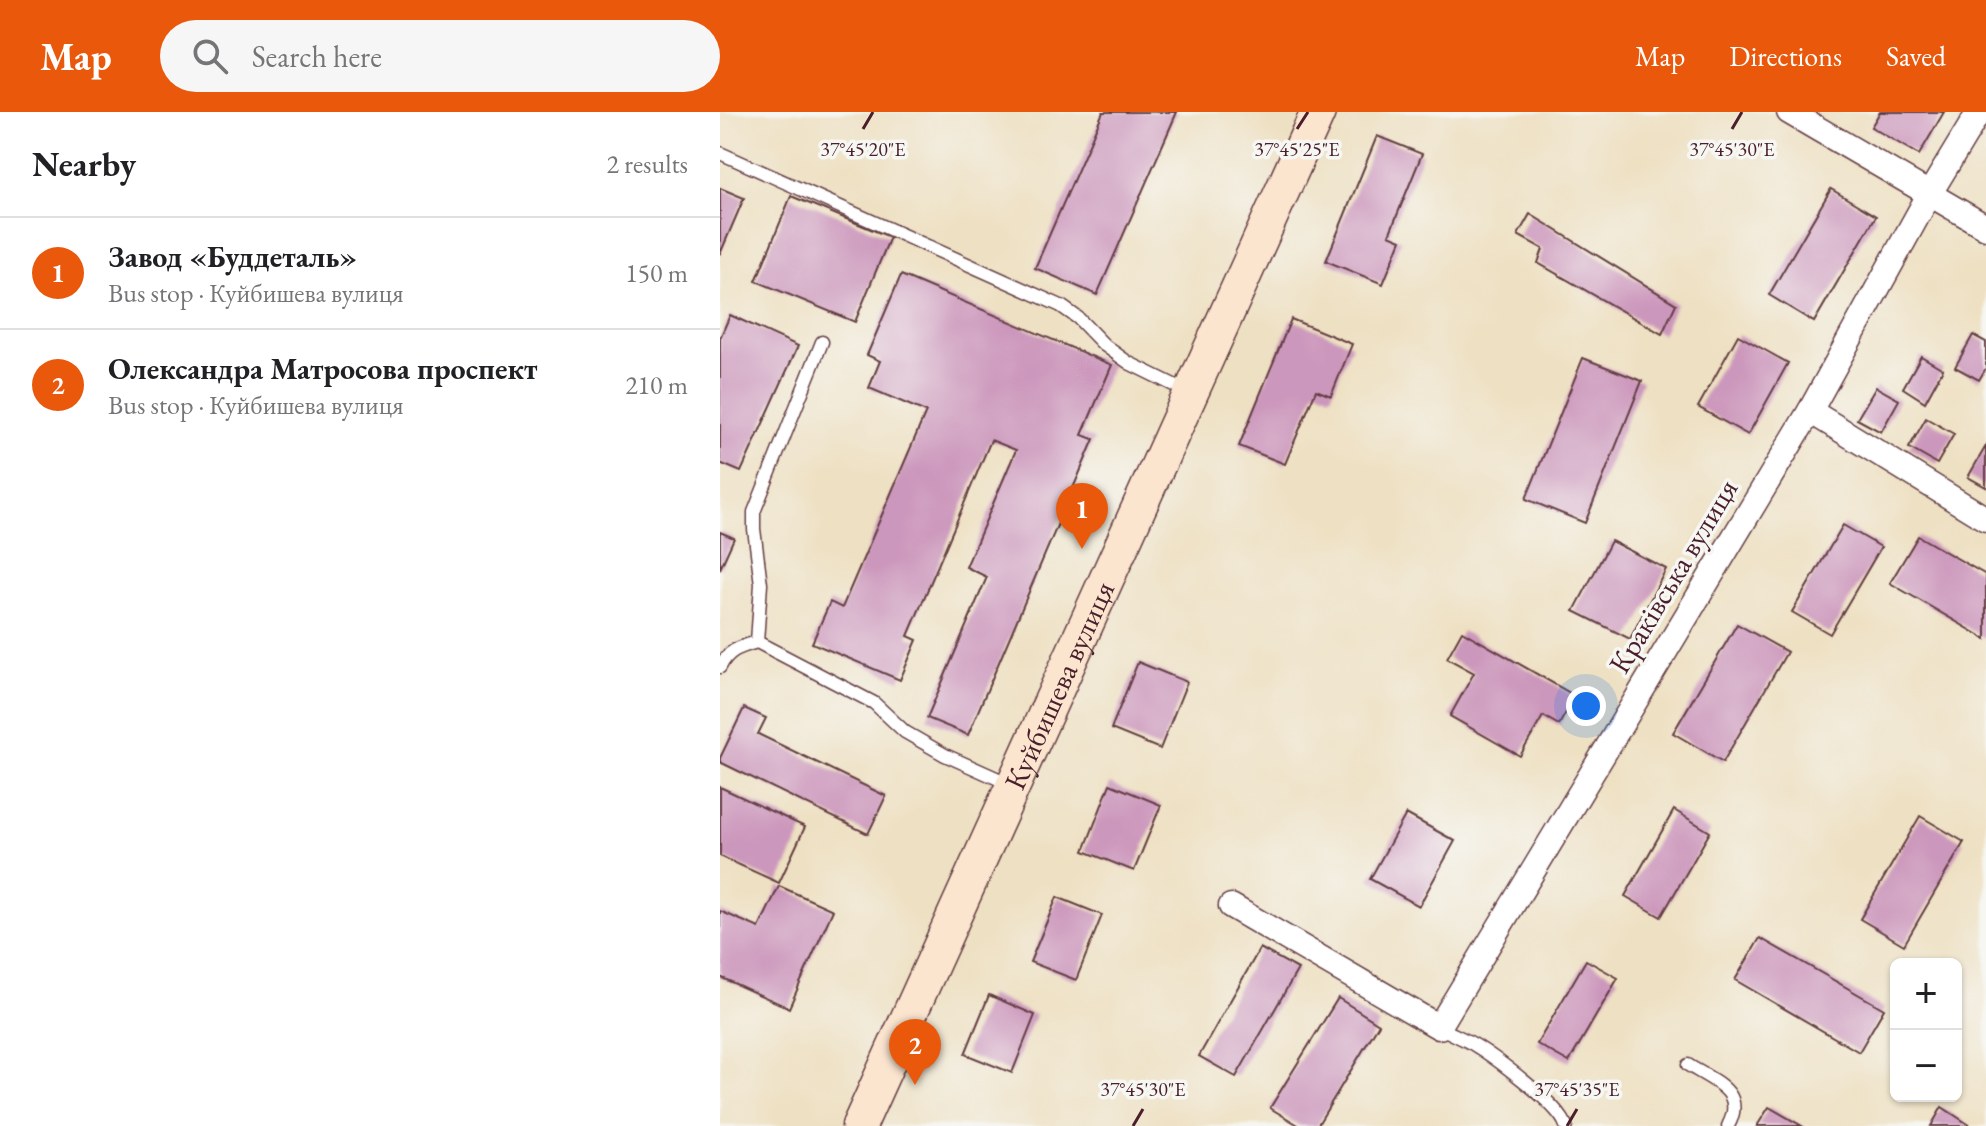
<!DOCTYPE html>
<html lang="en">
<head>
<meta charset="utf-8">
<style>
	body { margin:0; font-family:"EB Garamond",serif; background:#f6f6f6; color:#202124 }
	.controls { position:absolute; right:24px; bottom:24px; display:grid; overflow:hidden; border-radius:12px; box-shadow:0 2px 6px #0004 }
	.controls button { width:72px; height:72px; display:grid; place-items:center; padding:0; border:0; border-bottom:2px solid #e0e0e0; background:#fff; color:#202124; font:40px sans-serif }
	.you { position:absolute; left:866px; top:594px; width:28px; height:28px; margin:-20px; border:6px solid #fff; border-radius:50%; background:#1a73e8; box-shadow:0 0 0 12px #1a73e833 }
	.badge { display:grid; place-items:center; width:52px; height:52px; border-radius:50%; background:#ea580c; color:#fff; font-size:26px; font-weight:700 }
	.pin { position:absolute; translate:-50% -66px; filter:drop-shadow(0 2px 4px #0008) }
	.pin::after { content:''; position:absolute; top:42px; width:28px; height:24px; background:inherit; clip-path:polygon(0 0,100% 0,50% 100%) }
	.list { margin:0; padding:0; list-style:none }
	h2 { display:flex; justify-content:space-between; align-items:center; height:104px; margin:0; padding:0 32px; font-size:34px }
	h2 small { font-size:26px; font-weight:400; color:#757577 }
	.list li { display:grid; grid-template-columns:52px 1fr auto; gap:24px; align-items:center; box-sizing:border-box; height:112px; padding:0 32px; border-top:2px solid #e0e0e0 }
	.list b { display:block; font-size:30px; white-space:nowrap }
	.list p { margin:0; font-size:26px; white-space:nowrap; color:#757577 }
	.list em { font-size:26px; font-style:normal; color:#757577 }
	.icon { flex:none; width:44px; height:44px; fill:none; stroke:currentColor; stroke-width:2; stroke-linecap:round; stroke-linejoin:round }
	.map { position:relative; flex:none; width:1266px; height:1014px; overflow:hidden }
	header { display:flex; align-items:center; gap:48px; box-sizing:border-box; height:112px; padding:0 40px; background:#ea580c; color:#fff }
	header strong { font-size:38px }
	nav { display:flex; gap:44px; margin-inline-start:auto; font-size:28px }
	.search { width:560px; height:72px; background:#f6f6f6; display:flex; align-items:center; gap:20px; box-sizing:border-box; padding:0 28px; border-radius:44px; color:#757577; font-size:30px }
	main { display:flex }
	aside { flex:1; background:#fff }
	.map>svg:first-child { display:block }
	.building { fill:#cc97bc }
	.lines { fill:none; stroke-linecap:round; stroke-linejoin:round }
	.service-casing { stroke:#633c42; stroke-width:15 }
	.minor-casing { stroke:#633c42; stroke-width:27 }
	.secondary-casing { stroke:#633c42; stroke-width:37 }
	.service { stroke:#fff; stroke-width:12 }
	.minor { stroke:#fff; stroke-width:24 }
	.secondary { stroke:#fbe5cf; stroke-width:34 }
	.ticks { fill:none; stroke:#4a1f2b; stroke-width:3 }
	.labels { text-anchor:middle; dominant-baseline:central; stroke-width:7; stroke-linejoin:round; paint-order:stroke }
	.street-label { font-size:30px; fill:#4a1f2b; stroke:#f6f6f2 }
	.ticks-label { font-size:20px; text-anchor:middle; fill:#4a1f2b; stroke:#f6f6f2; stroke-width:7; stroke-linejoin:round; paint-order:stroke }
</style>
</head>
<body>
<header>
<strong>Map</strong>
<div class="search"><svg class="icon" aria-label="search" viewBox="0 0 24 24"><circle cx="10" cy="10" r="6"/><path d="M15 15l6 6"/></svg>Search here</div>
<nav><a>Map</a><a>Directions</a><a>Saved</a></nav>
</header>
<main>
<aside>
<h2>Nearby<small>2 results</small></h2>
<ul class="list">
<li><span class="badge">1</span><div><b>Завод «Буддеталь»</b><p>Bus stop · Куйбишева вулиця</p></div><em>150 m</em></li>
<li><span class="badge">2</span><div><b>Олександра Матросова проспект</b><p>Bus stop · Куйбишева вулиця</p></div><em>210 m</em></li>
</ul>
</aside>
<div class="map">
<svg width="1266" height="1014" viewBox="0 0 1266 1014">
	<rect width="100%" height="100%" fill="#f6f6f2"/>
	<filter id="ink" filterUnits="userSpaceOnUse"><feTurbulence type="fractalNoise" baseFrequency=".0125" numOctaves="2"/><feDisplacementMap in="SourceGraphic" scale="16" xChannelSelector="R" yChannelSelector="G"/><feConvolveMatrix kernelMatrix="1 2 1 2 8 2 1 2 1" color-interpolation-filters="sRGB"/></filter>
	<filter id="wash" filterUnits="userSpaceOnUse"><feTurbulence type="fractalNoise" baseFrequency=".006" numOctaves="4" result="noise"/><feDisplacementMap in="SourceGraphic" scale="32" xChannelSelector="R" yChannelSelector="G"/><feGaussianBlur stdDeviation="1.8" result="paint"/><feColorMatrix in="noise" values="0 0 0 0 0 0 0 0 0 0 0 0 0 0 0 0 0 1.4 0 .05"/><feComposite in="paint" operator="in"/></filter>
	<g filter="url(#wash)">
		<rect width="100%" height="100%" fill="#eee0c2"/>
		<g id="blocks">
			<g class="building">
				<path d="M 383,0 L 457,0 L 377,183 L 315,156 Z"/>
				<path d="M 1160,0 L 1224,0 L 1199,43 L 1151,15 Z"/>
				<path d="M 657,24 L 702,42 L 669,123 L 681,128 L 663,172 L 606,149 Z"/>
				<path d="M 0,76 L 24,86 L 0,142 Z"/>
				<path d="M 1111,77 L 1156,104 L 1094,210 L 1049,183 Z"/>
				<path d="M 71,84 L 170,125 L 135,210 L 36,169 Z"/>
				<path d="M 810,102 L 956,192 L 942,222 L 818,151 L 823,137 L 798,123 Z"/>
				<path d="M 181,163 L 392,253 L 362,323 L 374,327 L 248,623 L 207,606 L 267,465 L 246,455 L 296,338 L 271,328 L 188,524 L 197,528 L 180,568 L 92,531 L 110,490 L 122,496 L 206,300 L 149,276 L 160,249 L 147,243 Z"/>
				<path d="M 10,203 L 78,234 L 21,360 L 0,351 L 0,226 Z"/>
				<path d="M 571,207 L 632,232 L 611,284 L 596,278 L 565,352 L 519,334 Z"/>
				<path d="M 1018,223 L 1068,251 L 1028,323 L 978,295 Z"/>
				<path d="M 1253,223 L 1266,230 L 1266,256 L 1259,268 L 1235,255 Z"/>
				<path d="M 1201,244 L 1223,257 L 1205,290 L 1183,276 Z"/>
				<path d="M 863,246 L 922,269 L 865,411 L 806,387 Z"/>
				<path d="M 1156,275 L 1179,288 L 1161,320 L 1137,307 Z"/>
				<path d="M 1206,306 L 1234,322 L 1217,352 L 1189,336 Z"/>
				<path d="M 1266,334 L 1266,375 L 1248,365 Z"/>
				<path d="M 1123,413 L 1161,435 L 1110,522 L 1072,500 Z"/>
				<path d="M 0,420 L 14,426 L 0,457 Z"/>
				<path d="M 1198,424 L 1266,463 L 1266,527 L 1170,471 Z"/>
				<path d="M 891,429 L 946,457 L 910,527 L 854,499 Z"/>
				<path d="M 1017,512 L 1067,540 L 1003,650 L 953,621 Z"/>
				<path d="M 742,519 L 855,584 L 839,613 L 823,604 L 800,644 L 730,604 L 754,561 L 727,546 Z"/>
				<path d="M 418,550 L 467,570 L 440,637 L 391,617 Z"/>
				<path d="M 24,596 L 46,606 L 38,622 L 166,684 L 148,722 L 0,650 L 0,646 Z"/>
				<path d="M 390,672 L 441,693 L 414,759 L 364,739 Z"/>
				<path d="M 0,675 L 85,715 L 59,771 L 0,744 Z"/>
				<path d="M 954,698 L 990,720 L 941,805 L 905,784 Z"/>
				<path d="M 686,702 L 735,729 L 699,794 L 650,767 Z"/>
				<path d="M 1200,704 L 1244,730 L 1184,833 L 1140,807 Z"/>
				<path d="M 59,774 L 113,798 L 69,896 L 0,865 L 0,799 L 39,816 Z"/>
				<path d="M 337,785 L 382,803 L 356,868 L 310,850 Z"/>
				<path d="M 1040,826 L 1164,897 L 1139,940 L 1015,868 Z"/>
				<path d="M 540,836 L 578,857 L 516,965 L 479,944 Z"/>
				<path d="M 866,848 L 898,866 L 849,950 L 817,932 Z"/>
				<path d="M 269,883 L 315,903 L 292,961 L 245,942 Z"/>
				<path d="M 618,886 L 659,912 L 597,1014 L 580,1014 L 550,996 Z"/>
				<path d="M 1049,995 L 1082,1014 L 1037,1014 Z"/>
				<path d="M 1222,995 L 1251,1014 L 1211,1014 Z"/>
			</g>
		</g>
	</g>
	<g filter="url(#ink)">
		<use href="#blocks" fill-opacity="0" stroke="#633c42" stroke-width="2"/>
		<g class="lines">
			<defs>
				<g id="service">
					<path d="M 0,41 L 341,194 L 358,206 L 384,233 L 409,251 L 468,280"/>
					<path d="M 37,530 L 41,472 L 34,417 L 34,400 L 102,230"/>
					<path d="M 0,555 C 8,538 20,535 37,530 L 154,591 L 185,620 L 225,643 L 292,673"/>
					<path d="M 719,915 C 730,921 742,926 753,932 C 773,944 840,993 846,1014"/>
					<path d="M 968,953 C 993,969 1027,979 1008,1014"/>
				</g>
				<g id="minor">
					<path d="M 1069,0 L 1266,115"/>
					<path d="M 1090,299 L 1266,407"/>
					<path d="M 511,794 L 719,915 L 1090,299 L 1210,81 L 1259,0"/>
				</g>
				<g id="secondary">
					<path id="s1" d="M 139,1014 L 598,0"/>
				</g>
			</defs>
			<use href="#service" class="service-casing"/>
			<use href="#minor" class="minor-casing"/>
			<use href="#secondary" class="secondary-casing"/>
			<use href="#service" class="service"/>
			<use href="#minor" class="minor"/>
			<use href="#secondary" class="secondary"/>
		</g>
	</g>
	<path class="ticks" d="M 143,17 L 153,0M 577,17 L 588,0M 1012,17 L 1022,0M 413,1014 L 423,997M 847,1014 L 857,997"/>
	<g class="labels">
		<g class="street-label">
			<text transform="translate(953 464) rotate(-59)">Краківська вулиця</text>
			<text stroke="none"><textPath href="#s1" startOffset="484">Куйбишева вулиця</textPath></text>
		</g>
	</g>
	<g class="ticks-label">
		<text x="143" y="44">37°45'20"E</text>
		<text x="577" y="44">37°45'25"E</text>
		<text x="1012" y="44">37°45'30"E</text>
		<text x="423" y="984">37°45'30"E</text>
		<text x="857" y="984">37°45'35"E</text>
	</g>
</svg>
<div class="controls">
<button>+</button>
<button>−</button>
</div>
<div class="you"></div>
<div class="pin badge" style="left:362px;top:437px">1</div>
<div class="pin badge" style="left:195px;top:973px">2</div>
</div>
</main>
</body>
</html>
